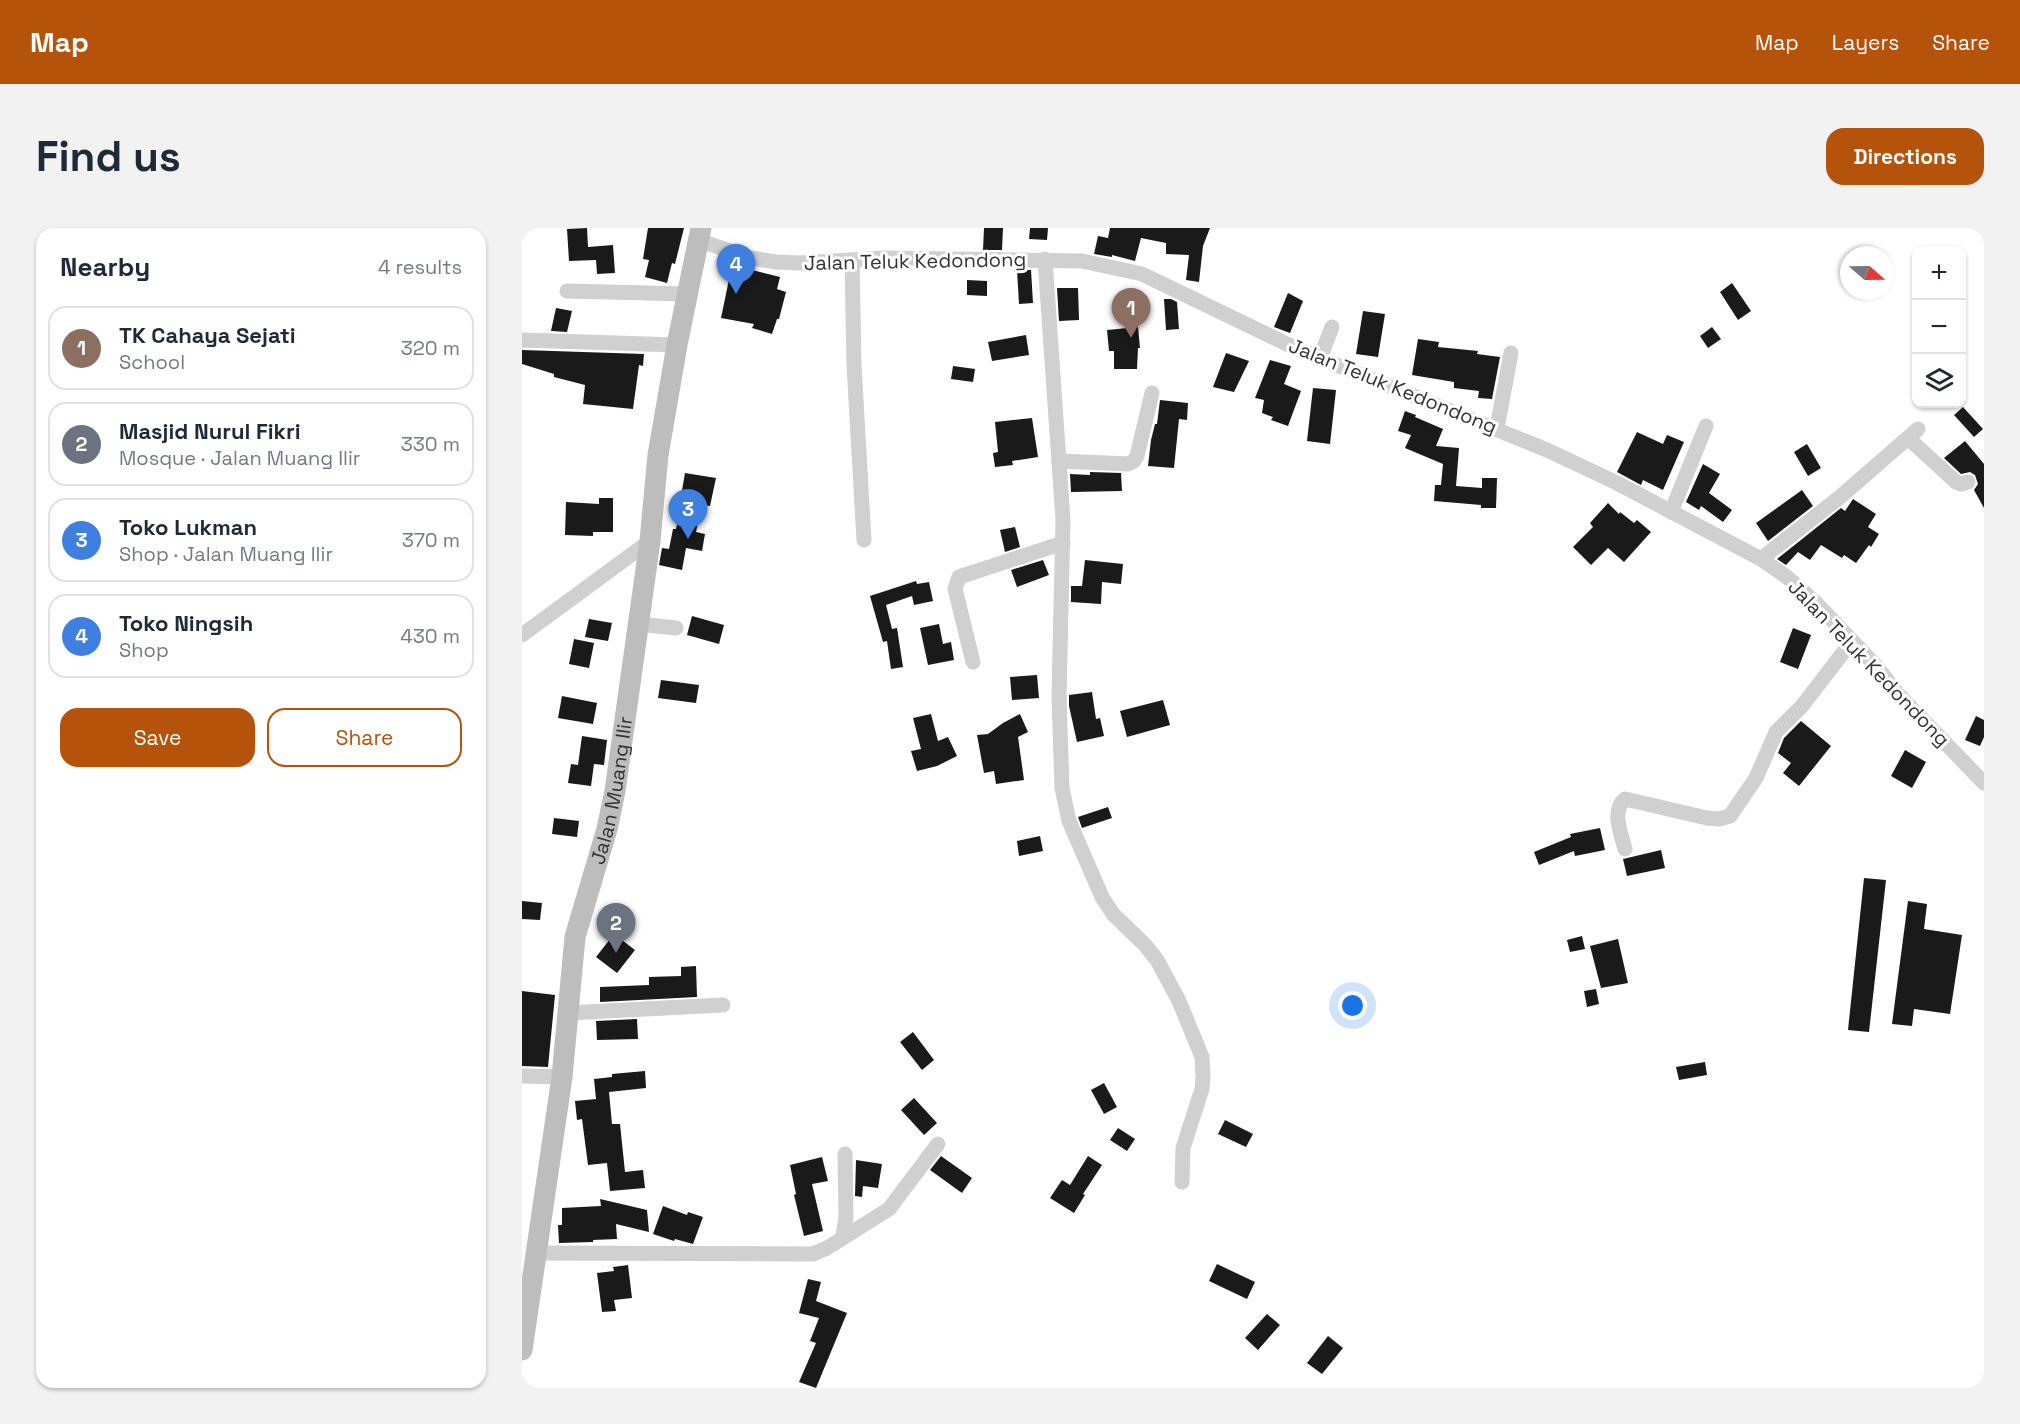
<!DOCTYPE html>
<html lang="en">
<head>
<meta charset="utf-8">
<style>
	body { margin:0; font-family:"Space Grotesk",sans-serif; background:#f2f2f3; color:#1f2937 }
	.controls { position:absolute; right:18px; top:18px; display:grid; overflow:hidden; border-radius:12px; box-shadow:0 2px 4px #0004 }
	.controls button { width:54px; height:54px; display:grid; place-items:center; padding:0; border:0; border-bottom:2px solid #e0e1e3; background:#fff; color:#1f2937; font:30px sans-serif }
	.compass { position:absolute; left:1318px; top:18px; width:54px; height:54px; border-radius:50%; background:#fff; box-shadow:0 2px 4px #0004; rotate:110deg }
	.you { position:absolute; left:831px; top:778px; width:21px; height:21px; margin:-15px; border:4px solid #fff; border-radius:50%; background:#1a73e8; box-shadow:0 0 0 9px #1a73e833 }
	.badge { display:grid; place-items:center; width:39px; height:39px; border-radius:50%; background:#b45309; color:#fff; font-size:20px; font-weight:700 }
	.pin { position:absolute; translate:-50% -50px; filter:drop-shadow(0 2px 3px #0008) }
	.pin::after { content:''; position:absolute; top:32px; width:21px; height:18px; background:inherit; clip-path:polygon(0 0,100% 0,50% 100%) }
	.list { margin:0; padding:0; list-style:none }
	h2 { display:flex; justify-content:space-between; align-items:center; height:78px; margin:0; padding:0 24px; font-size:26px }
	h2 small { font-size:20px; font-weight:400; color:#747a83 }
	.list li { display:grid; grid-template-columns:39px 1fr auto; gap:18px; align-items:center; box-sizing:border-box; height:84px; margin:0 12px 12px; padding:0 12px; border:2px solid #e0e1e3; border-radius:18px }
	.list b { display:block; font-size:22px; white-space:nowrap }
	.list p { margin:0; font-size:20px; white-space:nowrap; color:#747a83 }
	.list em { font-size:20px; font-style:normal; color:#747a83 }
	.actions { display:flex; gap:12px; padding:18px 24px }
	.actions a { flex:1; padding:14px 0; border:2px solid #b45309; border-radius:18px; text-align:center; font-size:21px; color:#b45309 }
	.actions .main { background:#b45309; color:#fff }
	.icon { flex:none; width:33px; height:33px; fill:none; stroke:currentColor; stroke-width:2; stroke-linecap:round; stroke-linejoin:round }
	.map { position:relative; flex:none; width:1462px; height:1160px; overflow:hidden; border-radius:18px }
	header { display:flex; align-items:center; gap:36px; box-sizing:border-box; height:84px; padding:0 30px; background:#b45309; color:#fff }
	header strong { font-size:28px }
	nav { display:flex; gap:33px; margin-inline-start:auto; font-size:21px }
	.intro { display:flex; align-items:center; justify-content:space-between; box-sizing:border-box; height:144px; padding:0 36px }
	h1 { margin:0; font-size:42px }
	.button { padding:15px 27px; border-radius:18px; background:#b45309; color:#fff; font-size:21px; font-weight:700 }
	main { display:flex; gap:36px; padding:0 36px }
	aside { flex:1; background:#fff; border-radius:18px; box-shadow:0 2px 4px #0004 }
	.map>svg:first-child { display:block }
	.building { fill:#1a1a1a }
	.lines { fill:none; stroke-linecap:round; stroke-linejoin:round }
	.minor { stroke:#d0d0d0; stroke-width:15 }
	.secondary { stroke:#bdbdbd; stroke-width:21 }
	.labels { text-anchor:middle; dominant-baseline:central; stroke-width:6; stroke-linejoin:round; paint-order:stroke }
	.street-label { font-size:20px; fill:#333; stroke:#fff }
</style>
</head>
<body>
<header>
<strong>Map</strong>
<nav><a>Map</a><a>Layers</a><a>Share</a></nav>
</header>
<div class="intro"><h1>Find us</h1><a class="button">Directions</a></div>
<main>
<aside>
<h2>Nearby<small>4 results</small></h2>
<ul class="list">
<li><span class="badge" style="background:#8d6e63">1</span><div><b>TK Cahaya Sejati</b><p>School</p></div><em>320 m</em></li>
<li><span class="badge" style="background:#6b7280">2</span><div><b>Masjid Nurul Fikri</b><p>Mosque · Jalan Muang Ilir</p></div><em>330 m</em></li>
<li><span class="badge" style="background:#3f7fe0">3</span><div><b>Toko Lukman</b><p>Shop · Jalan Muang Ilir</p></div><em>370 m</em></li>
<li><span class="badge" style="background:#3f7fe0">4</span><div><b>Toko Ningsih</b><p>Shop</p></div><em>430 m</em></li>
</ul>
<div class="actions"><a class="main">Save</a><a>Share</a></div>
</aside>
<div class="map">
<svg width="1462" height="1160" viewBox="0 0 1462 1160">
	<rect width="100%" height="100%" fill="#fff"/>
	<g class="building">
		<path d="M 65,0 L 66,19 L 91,17 L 93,45 L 75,46 L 74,32 L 47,33 L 45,1 Z"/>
		<path d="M 126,0 L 162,0 L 153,36 L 150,35 L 145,55 L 123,49 L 127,32 L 121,31 Z"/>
		<path d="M 462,0 L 481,0 L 480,22 L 461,22 Z"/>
		<path d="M 508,0 L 526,0 L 525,12 L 507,11 Z"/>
		<path d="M 588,0 L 688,0 L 681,18 L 677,54 L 664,52 L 667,27 L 644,26 L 644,15 L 619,10 L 613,33 L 590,27 L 590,29 L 572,26 L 576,8 L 586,10 Z"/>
		<path d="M 210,37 L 258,49 L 255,61 L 264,64 L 257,91 L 255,91 L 250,106 L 230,100 L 232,96 L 199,90 Z"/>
		<path d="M 495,42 L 509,42 L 511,75 L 497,76 Z"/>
		<path d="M 445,52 L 465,53 L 465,68 L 445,67 Z"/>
		<path d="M 1210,55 L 1229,83 L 1216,92 L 1198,64 Z"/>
		<path d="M 535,60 L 556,60 L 557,92 L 537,93 Z"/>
		<path d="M 766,65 L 781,73 L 768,105 L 752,99 Z"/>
		<path d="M 642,71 L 649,71 L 655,74 L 657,101 L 644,102 Z"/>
		<path d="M 34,80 L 50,83 L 45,104 L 29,103 Z"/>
		<path d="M 841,83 L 863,86 L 856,129 L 834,126 Z"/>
		<path d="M 616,99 L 618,120 L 616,120 L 615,141 L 592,141 L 592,123 L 587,123 L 585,102 Z"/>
		<path d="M 1190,99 L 1199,111 L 1186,120 L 1178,108 Z"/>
		<path d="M 504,107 L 507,127 L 470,133 L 466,114 Z"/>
		<path d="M 896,111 L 917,114 L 916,119 L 956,123 L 955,126 L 978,129 L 970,171 L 956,170 L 957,163 L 932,160 L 932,154 L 890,147 Z"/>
		<path d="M 0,122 L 122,126 L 121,138 L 117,137 L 111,181 L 61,176 L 63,157 L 32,149 L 32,146 L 0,136 Z"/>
		<path d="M 704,125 L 727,133 L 712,164 L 691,159 Z"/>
		<path d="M 748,132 L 769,138 L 762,156 L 779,163 L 766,198 L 749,192 L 751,189 L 740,185 L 742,172 L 733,170 Z"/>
		<path d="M 431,138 L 453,141 L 451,154 L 429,151 Z"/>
		<path d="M 791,160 L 814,162 L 808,216 L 785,213 Z"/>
		<path d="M 638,172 L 666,175 L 665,192 L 657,191 L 652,240 L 626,238 L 629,212 L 633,196 L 635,196 Z"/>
		<path d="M 1441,179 L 1461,201 L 1452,209 L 1432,187 Z"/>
		<path d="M 883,183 L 894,187 L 893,189 L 921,201 L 914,218 L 937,220 L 934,258 L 960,260 L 960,250 L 975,250 L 974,280 L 959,280 L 959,277 L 912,273 L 913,257 L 919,257 L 921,236 L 883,220 L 889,207 L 876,203 Z"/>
		<path d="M 510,190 L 516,229 L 490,233 L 491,237 L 473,239 L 471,225 L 476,224 L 473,194 Z"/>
		<path d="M 1115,204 L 1141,216 L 1145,207 L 1162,214 L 1141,262 L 1121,252 L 1119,257 L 1095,244 Z"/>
		<path d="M 1443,213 L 1462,236 L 1462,280 L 1452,262 L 1456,256 L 1453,247 L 1448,244 L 1439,246 L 1422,230 Z"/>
		<path d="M 1285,216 L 1299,240 L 1286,248 L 1272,224 Z"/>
		<path d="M 1181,236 L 1198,246 L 1187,265 L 1210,282 L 1201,294 L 1179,278 L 1177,282 L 1164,274 Z"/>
		<path d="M 568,244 L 599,245 L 600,263 L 549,264 L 548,246 L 568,247 Z"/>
		<path d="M 163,245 L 194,250 L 188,278 L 180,277 L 174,304 L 183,306 L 180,323 L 164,320 L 160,342 L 137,337 L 140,320 L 147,321 L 151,301 L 154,301 L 160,274 L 158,274 Z"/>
		<path d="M 1280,262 L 1291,278 L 1246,313 L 1234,295 Z"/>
		<path d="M 77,270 L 91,270 L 91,304 L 71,304 L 71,308 L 43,307 L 44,274 L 77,276 Z"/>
		<path d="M 1331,271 L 1354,286 L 1346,299 L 1357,306 L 1349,319 L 1347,317 L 1334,335 L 1322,327 L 1320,330 L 1299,317 L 1288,332 L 1276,324 L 1264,337 L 1255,331 L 1319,280 L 1323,283 Z"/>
		<path d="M 1086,275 L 1097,286 L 1098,284 L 1112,295 L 1115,292 L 1129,304 L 1102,334 L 1086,320 L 1069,337 L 1051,319 L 1071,299 L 1068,295 Z"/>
		<path d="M 493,299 L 498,319 L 483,324 L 478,302 Z"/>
		<path d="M 521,332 L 527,347 L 495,359 L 489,342 Z"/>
		<path d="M 563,332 L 601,336 L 599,356 L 580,354 L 579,376 L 549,374 L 549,358 L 560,358 Z"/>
		<path d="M 394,353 L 395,356 L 407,354 L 411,373 L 392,377 L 390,368 L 364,377 L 370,401 L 375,400 L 381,439 L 369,441 L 365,413 L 361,414 L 348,368 Z"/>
		<path d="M 170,388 L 202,397 L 197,416 L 165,407 Z"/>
		<path d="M 67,391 L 90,395 L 86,413 L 63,409 Z"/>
		<path d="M 417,396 L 421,416 L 429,414 L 432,432 L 406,437 L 398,400 Z"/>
		<path d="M 1271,400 L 1289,407 L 1276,441 L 1258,434 Z"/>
		<path d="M 52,411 L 72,415 L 67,440 L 47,436 Z"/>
		<path d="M 515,447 L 517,470 L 490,472 L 488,449 Z"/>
		<path d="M 139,452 L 177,457 L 174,475 L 136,470 Z"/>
		<path d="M 570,464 L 574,491 L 578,490 L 582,508 L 555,514 L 547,478 L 547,467 Z"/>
		<path d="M 40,468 L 75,475 L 71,496 L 36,490 Z"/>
		<path d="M 641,472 L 648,497 L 605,509 L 598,483 Z"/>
		<path d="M 409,486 L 416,513 L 426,509 L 435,528 L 415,538 L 395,543 L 389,523 L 399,521 L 391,490 Z"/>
		<path d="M 498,486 L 506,504 L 496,509 L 502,552 L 474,556 L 472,543 L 462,545 L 455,507 L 466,506 L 481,495 Z"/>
		<path d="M 1454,488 L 1462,492 L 1462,509 L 1458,518 L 1443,512 Z"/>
		<path d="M 1279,493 L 1309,518 L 1277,558 L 1261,545 L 1269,535 L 1256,525 L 1262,510 Z"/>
		<path d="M 60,508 L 85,512 L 82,537 L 72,536 L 69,558 L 46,555 L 49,536 L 56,537 Z"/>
		<path d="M 1383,522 L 1404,534 L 1390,560 L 1369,548 Z"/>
		<path d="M 586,579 L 590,590 L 560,600 L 556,589 Z"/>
		<path d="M 32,590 L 57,593 L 55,609 L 30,606 Z"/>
		<path d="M 1078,600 L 1083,622 L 1053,628 L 1052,623 L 1017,637 L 1012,624 L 1049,609 L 1048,606 Z"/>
		<path d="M 518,608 L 521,623 L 497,628 L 495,613 Z"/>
		<path d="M 1139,622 L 1143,640 L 1105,648 L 1101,631 Z"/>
		<path d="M 1342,650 L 1364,652 L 1347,804 L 1326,802 Z"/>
		<path d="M 0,673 L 20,675 L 18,692 L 0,691 Z"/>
		<path d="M 1386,673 L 1405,676 L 1402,701 L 1440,707 L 1428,786 L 1392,781 L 1390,798 L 1370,796 Z"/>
		<path d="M 92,706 L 113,722 L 95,745 L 74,729 Z"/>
		<path d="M 1060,708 L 1063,721 L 1048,724 L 1045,712 Z"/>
		<path d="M 1096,711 L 1106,755 L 1079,760 L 1068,718 Z"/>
		<path d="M 174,738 L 175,769 L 78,774 L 78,759 L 127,757 L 127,749 L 159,748 L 159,739 Z"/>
		<path d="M 1074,761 L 1077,776 L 1065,779 L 1062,763 Z"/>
		<path d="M 0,763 L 33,767 L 26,839 L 0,838 Z"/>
		<path d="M 115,791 L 116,811 L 75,812 L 74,793 Z"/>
		<path d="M 391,804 L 412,832 L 400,842 L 378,814 Z"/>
		<path d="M 1183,834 L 1185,847 L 1157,852 L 1154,839 Z"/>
		<path d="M 123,843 L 124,860 L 87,864 L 90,896 L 98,896 L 103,944 L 121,942 L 123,960 L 88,963 L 85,935 L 66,937 L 60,891 L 55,892 L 53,873 L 74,871 L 72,851 L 90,849 L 90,846 Z"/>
		<path d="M 582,855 L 595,879 L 582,886 L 569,862 Z"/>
		<path d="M 392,870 L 415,895 L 402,907 L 379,882 Z"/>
		<path d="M 703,892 L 731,906 L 724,919 L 696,906 Z"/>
		<path d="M 596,900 L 613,911 L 605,923 L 588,912 Z"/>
		<path d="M 419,928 L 450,950 L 440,965 L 408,942 Z"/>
		<path d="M 566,928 L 580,937 L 561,966 L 563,967 L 552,985 L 528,970 L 540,952 L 548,957 Z"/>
		<path d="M 300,929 L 306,953 L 290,956 L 301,1003 L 282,1008 L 272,967 L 274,966 L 268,937 Z"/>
		<path d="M 334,932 L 360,936 L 356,960 L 341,958 L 340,969 L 333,968 Z"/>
		<path d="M 78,971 L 125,982 L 127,1004 L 94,996 L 95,1011 L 71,1012 L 71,1014 L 37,1015 L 36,997 L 40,997 L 40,980 L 79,978 Z"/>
		<path d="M 141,978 L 165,987 L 166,984 L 181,989 L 171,1016 L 153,1011 L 152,1013 L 131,1006 Z"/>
		<path d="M 695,1036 L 733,1054 L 725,1071 L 687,1053 Z"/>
		<path d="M 106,1037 L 110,1070 L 92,1072 L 94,1083 L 80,1084 L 75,1045 L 92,1043 L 91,1039 Z"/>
		<path d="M 286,1051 L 299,1054 L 294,1073 L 325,1085 L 294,1160 L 277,1154 L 294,1115 L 288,1113 L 297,1090 L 277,1085 Z"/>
		<path d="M 745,1086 L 758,1097 L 736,1122 L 723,1110 Z"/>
		<path d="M 806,1108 L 821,1120 L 800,1146 L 785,1135 Z"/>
	</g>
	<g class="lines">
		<g class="minor">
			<path d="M 176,12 L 229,30 L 254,34 L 277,35 L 364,30 L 560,33 L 620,46 L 773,120 L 1025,222 L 1093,254 L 1239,331 L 1265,349 L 1293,374 L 1356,440 L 1374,464 L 1462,555"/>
			<path d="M 523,31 L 541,292 L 537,468 L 540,560 L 547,593 L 580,669 L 591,686 L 623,717 L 635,732 L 657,773 L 680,829 L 681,849 L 680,861 L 661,920 L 660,954"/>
			<path d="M 330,32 L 332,137 L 342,312"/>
			<path d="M 45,63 L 165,66"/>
			<path d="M 0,112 L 155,117"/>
			<path d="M 798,130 L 810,99"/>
			<path d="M 975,200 L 989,125"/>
			<path d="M 1386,210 L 1434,254 L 1439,256 L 1446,254"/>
			<path d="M 537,233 L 606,236 L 612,233 L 615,228 L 630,165"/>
			<path d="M 1149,284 L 1184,198"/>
			<path d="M 1239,331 L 1318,269 L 1396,201"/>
			<path d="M 116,396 L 154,400"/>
			<path d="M 0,407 L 128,313"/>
			<path d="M 451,434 L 433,361 L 437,349 L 541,315"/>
			<path d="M 1103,621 C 1099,605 1089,583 1103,571 L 1185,590 L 1197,591 L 1208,588 L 1234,550 L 1254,504 L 1280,478 L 1330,413"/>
			<path d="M 45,785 L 201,777"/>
			<path d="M 0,848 L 40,849"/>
			<path d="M 321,1009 L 324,988 L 323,926"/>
			<path d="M 15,1025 L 291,1026 L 305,1020 L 367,981 L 416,916"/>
		</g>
		<path class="secondary" id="s1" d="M 0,1122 L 40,849 L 53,709 L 85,601 L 93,563 L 128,313 L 136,227 L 155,117 L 179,0"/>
	</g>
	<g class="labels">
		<g class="street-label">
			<text transform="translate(393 33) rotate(-1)">Jalan Teluk Kedondong</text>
			<text transform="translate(871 158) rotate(22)">Jalan Teluk Kedondong</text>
			<text transform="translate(1347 435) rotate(46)">Jalan Teluk Kedondong</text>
			<text stroke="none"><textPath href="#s1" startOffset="568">Jalan Muang Ilir</textPath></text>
		</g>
	</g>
</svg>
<div class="controls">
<button>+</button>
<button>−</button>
<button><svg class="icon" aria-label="layers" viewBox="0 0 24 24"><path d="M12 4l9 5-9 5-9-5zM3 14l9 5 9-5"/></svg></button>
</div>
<svg class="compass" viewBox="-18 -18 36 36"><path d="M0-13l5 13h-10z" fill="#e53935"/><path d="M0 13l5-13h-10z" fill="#747a83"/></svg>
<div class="you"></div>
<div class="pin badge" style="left:609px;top:110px;background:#8d6e63">1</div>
<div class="pin badge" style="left:94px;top:725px;background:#6b7280">2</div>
<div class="pin badge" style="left:166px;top:311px;background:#3f7fe0">3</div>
<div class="pin badge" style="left:214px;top:66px;background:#3f7fe0">4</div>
</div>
</main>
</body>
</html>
